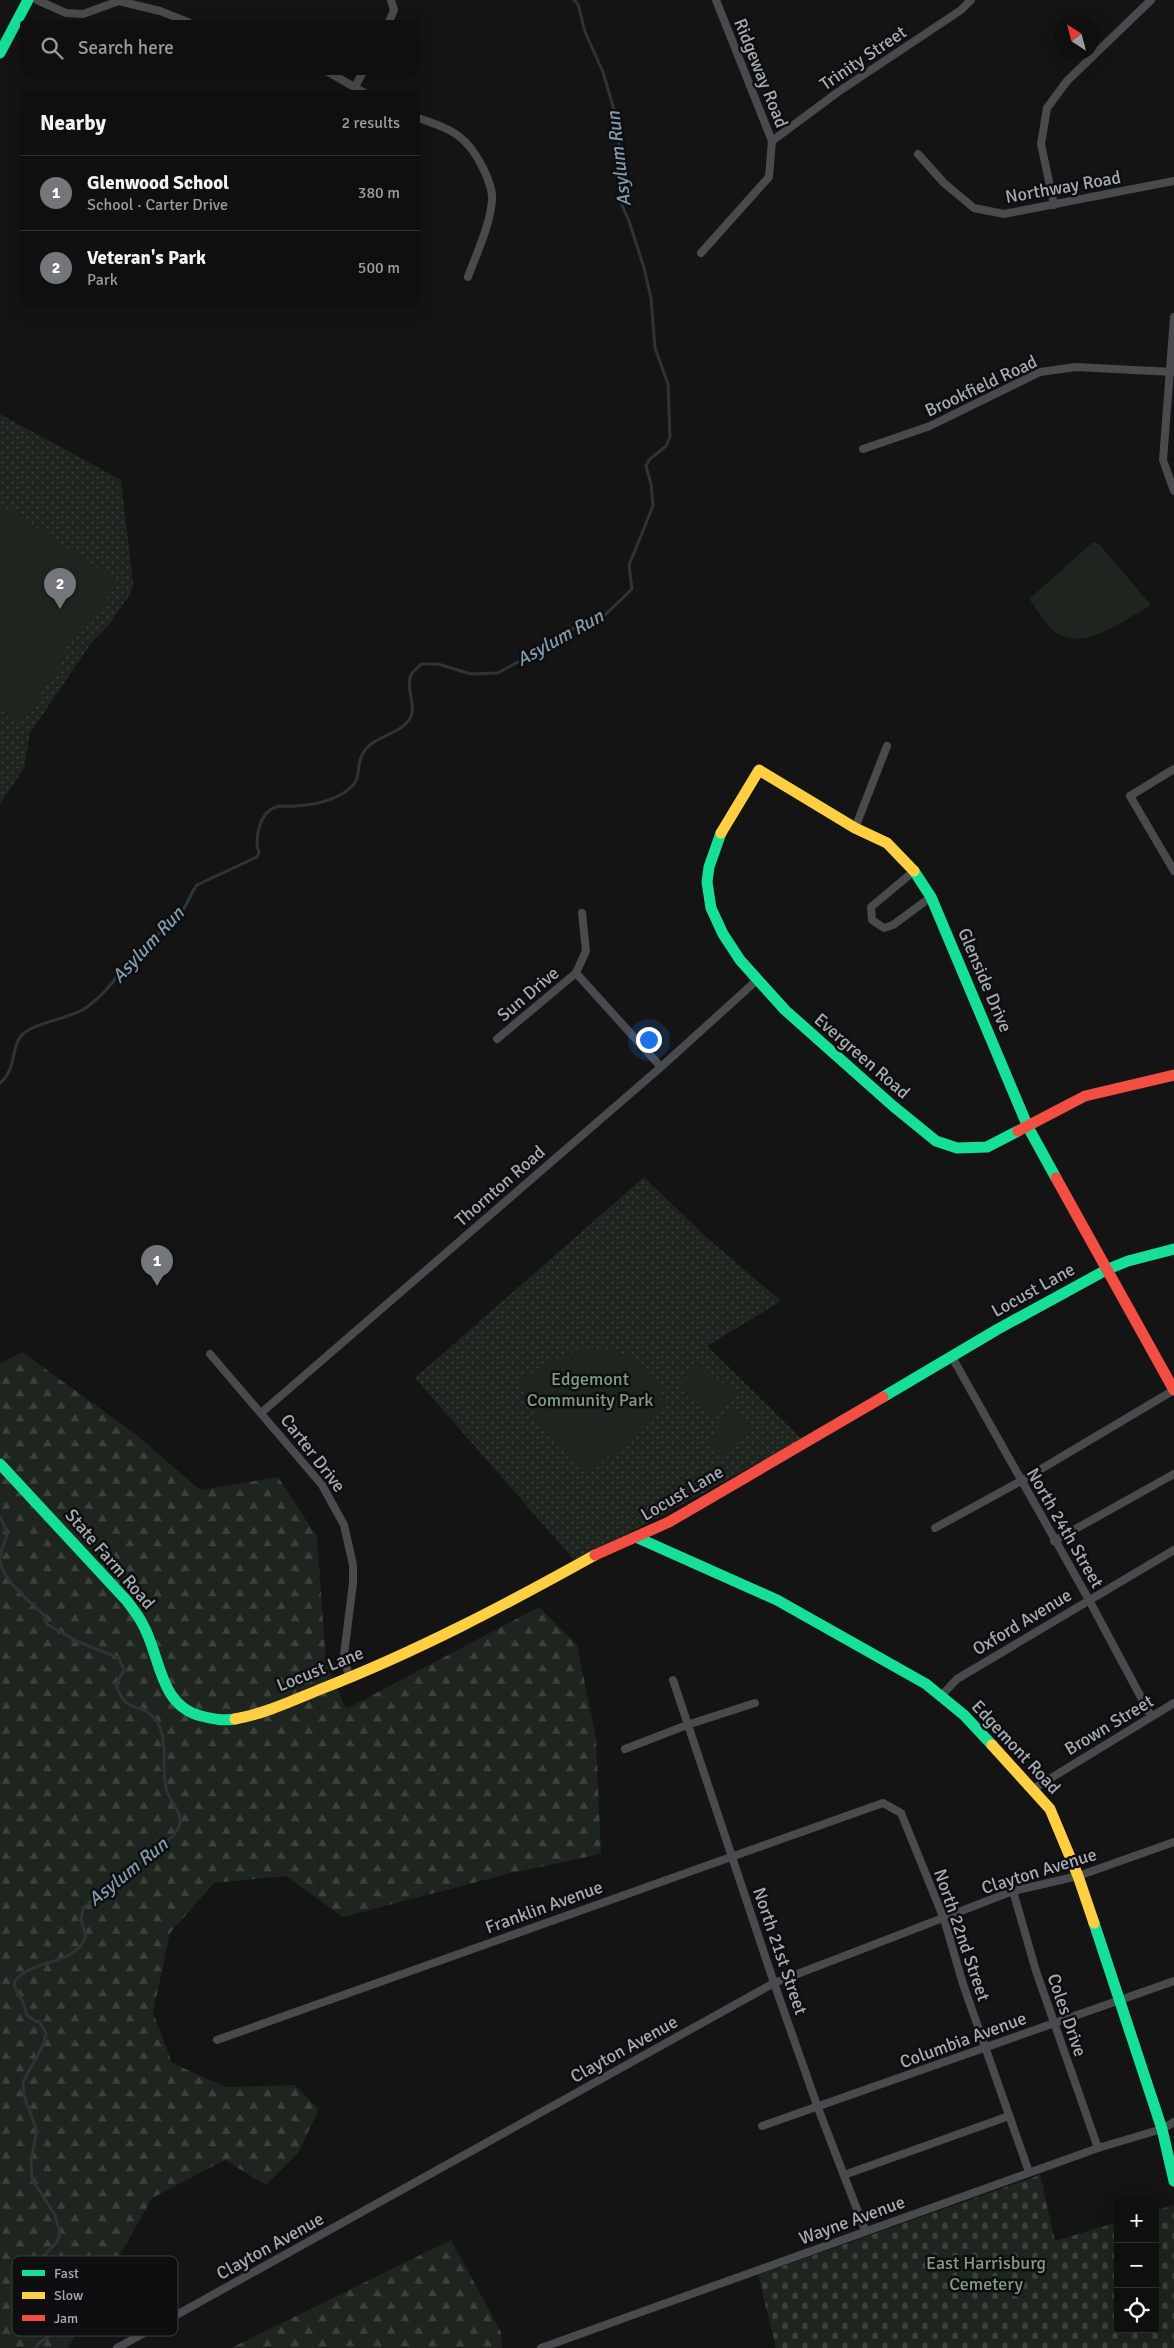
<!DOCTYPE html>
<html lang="en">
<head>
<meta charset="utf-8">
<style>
	body { margin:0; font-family:Signika,sans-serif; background:#181818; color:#f1f3f6 }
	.controls { position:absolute; right:15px; bottom:15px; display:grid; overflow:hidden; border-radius:5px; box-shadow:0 5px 20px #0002 }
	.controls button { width:45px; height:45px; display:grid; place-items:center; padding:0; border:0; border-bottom:1px solid #2f2f2f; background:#0f0f0f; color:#f1f3f6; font:25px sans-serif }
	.compass { position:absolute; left:1054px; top:15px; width:45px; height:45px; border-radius:50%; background:#0f0f0f; box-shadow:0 5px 20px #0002; rotate:324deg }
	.you { position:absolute; left:648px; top:1039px; width:18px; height:18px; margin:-12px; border:4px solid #fff; border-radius:50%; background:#1a73e8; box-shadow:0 0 0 8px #1a73e833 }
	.badge { display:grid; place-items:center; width:32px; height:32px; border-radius:50%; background:#73777c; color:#fff; font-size:16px; font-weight:700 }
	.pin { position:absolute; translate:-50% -41px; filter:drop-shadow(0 1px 2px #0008) }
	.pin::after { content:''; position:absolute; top:26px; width:18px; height:15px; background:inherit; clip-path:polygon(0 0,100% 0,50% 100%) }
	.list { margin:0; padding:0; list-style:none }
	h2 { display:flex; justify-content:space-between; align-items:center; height:65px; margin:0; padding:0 20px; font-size:21px }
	h2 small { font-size:16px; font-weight:400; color:#9b9c9e }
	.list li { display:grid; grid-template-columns:32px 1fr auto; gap:15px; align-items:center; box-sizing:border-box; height:75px; padding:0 20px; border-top:1px solid #2f2f2f }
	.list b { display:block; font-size:19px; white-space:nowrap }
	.list p { margin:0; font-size:16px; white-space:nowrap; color:#9b9c9e }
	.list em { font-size:16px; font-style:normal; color:#9b9c9e }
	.icon { flex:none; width:28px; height:28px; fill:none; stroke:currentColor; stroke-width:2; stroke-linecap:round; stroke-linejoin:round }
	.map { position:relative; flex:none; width:1174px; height:2348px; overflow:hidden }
	.search { position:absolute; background:#0f0f0f; box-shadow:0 5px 20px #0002; left:20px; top:20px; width:400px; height:55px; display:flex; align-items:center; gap:12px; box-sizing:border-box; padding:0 18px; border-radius:5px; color:#9b9c9e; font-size:19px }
	.panel { position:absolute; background:#0f0f0f; box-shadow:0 5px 20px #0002; left:20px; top:90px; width:400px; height:215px; border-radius:5px }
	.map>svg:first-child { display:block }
	.forest { fill:url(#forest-firs) }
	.cemetery { fill:url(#cemetery-stones) }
	.park { fill:url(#park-dots) }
	.garden { fill:#1e241e }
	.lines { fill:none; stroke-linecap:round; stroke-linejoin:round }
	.stream { stroke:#2c3438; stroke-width:3 }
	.street { stroke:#484a4d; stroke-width:8 }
	.fast { stroke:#16e098; stroke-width:11 }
	.slow { stroke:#ffcf43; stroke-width:11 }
	.jam { stroke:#f24e42; stroke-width:11 }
	.labels { text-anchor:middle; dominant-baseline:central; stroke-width:5; stroke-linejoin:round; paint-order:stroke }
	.street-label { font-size:18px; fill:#a6acb4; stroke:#0e0e10 }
	.park-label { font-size:18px; fill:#809d7f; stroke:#0e0e10 }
	.water-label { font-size:19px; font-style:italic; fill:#809cac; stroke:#0e0e10 }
	.key { fill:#0e0e10; stroke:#3c3d41; stroke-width:1 }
	.key-label { font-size:14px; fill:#a6acb4 }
</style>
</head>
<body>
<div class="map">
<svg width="1174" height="2348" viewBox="0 0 1174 2348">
	<defs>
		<pattern id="forest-firs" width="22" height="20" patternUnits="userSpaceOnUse" patternTransform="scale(1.25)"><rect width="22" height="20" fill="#1e241e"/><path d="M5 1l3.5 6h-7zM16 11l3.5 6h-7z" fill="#3c413c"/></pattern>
		<pattern id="cemetery-stones" width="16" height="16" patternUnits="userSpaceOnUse" patternTransform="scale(1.25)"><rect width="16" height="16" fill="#1e241e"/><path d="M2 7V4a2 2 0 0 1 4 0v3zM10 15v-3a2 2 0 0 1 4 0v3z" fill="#3c413c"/></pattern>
		<pattern id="park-dots" width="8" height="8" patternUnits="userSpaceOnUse" patternTransform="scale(1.25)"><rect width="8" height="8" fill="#1e241e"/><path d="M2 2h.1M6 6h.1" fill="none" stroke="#3c413c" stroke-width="1.8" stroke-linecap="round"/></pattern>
	</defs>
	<rect width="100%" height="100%" fill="#141414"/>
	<g class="forest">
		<path d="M 22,1352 L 138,1436 L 200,1490 L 278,1477 L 317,1537 L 326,1663 L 346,1709 L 539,1607 L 577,1645 L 596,1738 L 601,1854 L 507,1874 L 343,1917 L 286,1876 L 214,1883 L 170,1933 L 153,2012 L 172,2063 L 226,2087 L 295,2085 L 319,2109 L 298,2153 L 266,2185 L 225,2160 L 152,2198 L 68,2348 L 0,2348 L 0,1364 Z"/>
		<path d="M 451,2240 L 501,2332 L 502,2348 L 231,2348 Z"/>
	</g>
	<path class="cemetery" d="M 1040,2175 L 1055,2241 L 1118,2222 L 1118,2329 L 1155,2329 L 1155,2211 L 1174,2205 L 1174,2348 L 776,2348 L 758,2275 Z"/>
	<g class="park">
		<path d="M 0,414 L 121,480 L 133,584 L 131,593 L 108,626 L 92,642 L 30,733 L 24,768 L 0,804 Z"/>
		<path d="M 644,1177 L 706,1237 L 781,1301 L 707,1346 L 802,1439 L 650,1522 L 574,1560 L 415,1378 Z"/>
	</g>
	<g class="garden">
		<path d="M 0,504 L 120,582 L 73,640 L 63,647 L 69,651 L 21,723 L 0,709 Z"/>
		<path d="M 1093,542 L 1100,545 L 1151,605 C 1125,619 1084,653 1055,632 C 1045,625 1037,609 1029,599 Z"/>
		<path d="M 590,1349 C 598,1350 610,1349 618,1352 C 638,1360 655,1381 666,1398 L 662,1408 L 595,1469 L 577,1467 L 541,1426 L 519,1383 C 541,1367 562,1352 590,1349 Z"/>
		<path d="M 700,1363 L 734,1393 L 713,1415 L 679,1386 Z"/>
		<path d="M 733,1409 L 753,1425 L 725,1459 L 705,1443 Z"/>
	</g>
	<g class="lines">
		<g class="stream">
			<path d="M 0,1083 C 18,1068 10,1044 24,1033 C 41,1020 69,1020 87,1007 C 108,992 120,971 136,953 C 149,938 171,928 182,912 C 188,903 190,894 197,885 L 257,857 L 259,853 C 254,840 259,812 276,807 C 282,805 288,807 295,806 C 312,805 330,802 345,792 C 365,779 354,768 363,753 C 373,736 397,736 409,720 C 418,709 405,688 411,675 C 413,671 418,668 421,664 L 438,664 L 471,674 L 498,673 L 539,650 L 560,634 L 604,616 L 632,589 L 629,565 L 653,506 L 651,484 L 646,466 L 649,460 L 666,446 L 670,437 L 668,384 L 655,348 L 651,298 L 644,268 L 629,221 L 620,201 L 620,152 L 614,110 L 603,72 L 585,32 L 578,4 L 574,0"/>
			<path d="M 0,1516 L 7,1533 C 6,1542 0,1550 0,1559 C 0,1579 33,1604 46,1617 L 47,1624 L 76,1641 L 119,1658 L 124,1670 L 116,1684 C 125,1716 141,1700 156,1720 C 170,1740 160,1770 167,1791 C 170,1801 179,1809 180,1819 C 181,1826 177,1830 173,1836 L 83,1908 L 81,1919 L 86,1937 C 73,1967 32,1958 15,1981 L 14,1986 L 23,2002 L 27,2015 L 36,2022 L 39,2021 L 46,2033 L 43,2045 L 23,2082 L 24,2096 L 37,2131 L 31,2159 L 32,2179 L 55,2215 L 60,2233 L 57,2242 L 38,2262 L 32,2276 L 29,2301 C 36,2313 52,2320 51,2335 L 39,2343 L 35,2348"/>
		</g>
		<g class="street">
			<path d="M 37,0 L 66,13 L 83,14 L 119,1 L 160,11 L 188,22"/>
			<path d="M 389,22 L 394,10 L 391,0"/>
			<path d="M 328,72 L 363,92"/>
			<path d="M 355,87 L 363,72"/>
			<path d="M 418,118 C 452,129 468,136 484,170 C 488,179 493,190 492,200 C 490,226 477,252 468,277"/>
			<path d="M 772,141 L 838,92 L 961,10 L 971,0"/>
			<path d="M 918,154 L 944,183 L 974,208 L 1004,214 L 1174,181"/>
			<path d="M 1054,205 L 1041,144 L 1047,108 L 1067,81 L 1151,0"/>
			<path d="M 701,253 L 769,177 L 772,141 L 716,0"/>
			<path d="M 1174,317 L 1163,460 L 1174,491"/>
			<path d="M 863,449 L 930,426 L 1040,372 L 1076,367 L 1174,372"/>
			<path d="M 1174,769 L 1130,796 L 1174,871"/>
			<path d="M 855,828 L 887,746"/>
			<path d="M 914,871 L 871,907 L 872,920 L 884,928 L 893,925 L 931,897"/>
			<path d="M 576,973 L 661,1067"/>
			<path d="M 497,1039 L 576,973 L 586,951 L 582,913"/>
			<path d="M 210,1354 L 322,1485 L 344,1525 L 353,1565 L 353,1583 L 344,1655 L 349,1678"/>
			<path d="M 952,1357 L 1089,1600 L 1151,1716"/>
			<path d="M 261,1413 L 661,1067 L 757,980"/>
			<path d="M 935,1528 L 1021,1481 L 1174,1390"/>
			<path d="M 1054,1541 L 1174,1474"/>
			<path d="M 673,1680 L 774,1983 L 818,2108 L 865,2230"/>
			<path d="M 942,1695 L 957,1679 L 1174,1550"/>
			<path d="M 625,1749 L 687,1725 L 755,1703"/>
			<path d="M 1033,1789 L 1174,1703"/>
			<path d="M 1013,1891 L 1036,1971 L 1098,2148"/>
			<path d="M 217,2040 L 883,1803 L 901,1813 L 944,1919 L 963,1984 L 1029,2172"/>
			<path d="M 762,2126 L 1174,1981"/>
			<path d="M 844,2175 L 1009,2116"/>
			<path d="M 117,2348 L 774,1983 L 1013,1891 L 1078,1876 L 1174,1842"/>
			<path d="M 541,2348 L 1098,2148 L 1162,2129 L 1174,2122"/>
		</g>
		<g class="fast">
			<path d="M 0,53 L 28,0"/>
			<path d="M 721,833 L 709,867 L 707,882 L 711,908 L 723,934 L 740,960 L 785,1010 L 893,1106 L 936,1141 L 957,1148 L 987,1147 L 1018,1131"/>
			<path d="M 914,871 L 931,897 L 1028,1127 L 1056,1178"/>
			<path d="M 883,1397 L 998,1329 L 1108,1269 L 1128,1261 L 1174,1249"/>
			<path d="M 0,1464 L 127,1601 C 132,1608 138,1615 142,1623 C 161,1655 158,1705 201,1716 C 214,1719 222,1721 235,1719"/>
			<path d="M 638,1538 L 777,1600 L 926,1684 L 964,1715 L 992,1745"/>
			<path d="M 1094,1923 L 1162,2129 L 1174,2181"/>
		</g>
		<g class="slow">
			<path d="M 721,833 L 759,770 L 855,828 L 887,843 L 914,871"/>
			<path d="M 235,1719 C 264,1714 294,1700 321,1689 C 416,1652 507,1604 595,1555"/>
			<path d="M 992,1745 L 1050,1809 L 1078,1876 L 1094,1923"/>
		</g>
		<g class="jam">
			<path d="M 1018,1131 L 1085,1096 L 1174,1075"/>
			<path d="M 1056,1178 L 1174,1390"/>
			<path d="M 595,1555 L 669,1522 L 883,1397"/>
		</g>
	</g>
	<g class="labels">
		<g class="street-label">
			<text transform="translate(863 58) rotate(-34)">Trinity Street</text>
			<text transform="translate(761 73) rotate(68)">Ridgeway Road</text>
			<text transform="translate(1063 187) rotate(-10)">Northway Road</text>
			<text transform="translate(981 386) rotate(-25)">Brookfield Road</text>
			<text transform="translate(985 980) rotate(67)">Glenside Drive</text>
			<text transform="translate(528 994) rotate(-40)">Sun Drive</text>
			<text transform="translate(862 1056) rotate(41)">Evergreen Road</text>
			<text transform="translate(500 1186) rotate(-41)">Thornton Road</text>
			<text transform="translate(1033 1290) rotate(-29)">Locust Lane</text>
			<text transform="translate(313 1453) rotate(52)">Carter Drive</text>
			<text transform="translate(682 1493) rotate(-30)">Locust Lane</text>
			<text transform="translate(1065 1528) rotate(60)">North 24th Street</text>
			<text transform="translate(110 1559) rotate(49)">State Farm Road</text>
			<text transform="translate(1022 1622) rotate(-31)">Oxford Avenue</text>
			<text transform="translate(320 1669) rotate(-22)">Locust Lane</text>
			<text transform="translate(1109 1725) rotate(-31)">Brown Street</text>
			<text transform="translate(1016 1747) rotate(47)">Edgemont Road</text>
			<text transform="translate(1039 1871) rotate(-17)">Clayton Avenue</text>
			<text transform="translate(544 1907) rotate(-20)">Franklin Avenue</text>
			<text transform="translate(962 1935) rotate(71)">North 22nd Street</text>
			<text transform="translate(780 1951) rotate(71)">North 21st Street</text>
			<text transform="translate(1067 2015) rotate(71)">Coles Drive</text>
			<text transform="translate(963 2040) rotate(-20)">Columbia Avenue</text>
			<text transform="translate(624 2049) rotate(-29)">Clayton Avenue</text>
			<text transform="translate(852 2220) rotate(-20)">Wayne Avenue</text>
			<text transform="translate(270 2246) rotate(-29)">Clayton Avenue</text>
		</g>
		<g class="park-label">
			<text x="590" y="1379">Edgemont<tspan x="590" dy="21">Community Park</tspan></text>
			<text x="986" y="2263">East Harrisburg<tspan x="986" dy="21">Cemetery</tspan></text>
		</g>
		<g class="water-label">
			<text transform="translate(619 159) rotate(-97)">Asylum Run</text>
			<text transform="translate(560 638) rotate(-29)">Asylum Run</text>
			<text transform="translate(148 945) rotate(-47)">Asylum Run</text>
			<text transform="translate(128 1872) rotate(-39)">Asylum Run</text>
		</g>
	</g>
	<rect x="12" y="2256" width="166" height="80" rx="8" class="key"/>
	<rect x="22" y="2270" width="23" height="6" fill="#16e098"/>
	<rect x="22" y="2292" width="23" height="7" fill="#ffcf43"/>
	<rect x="22" y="2315" width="23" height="6" fill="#f24e42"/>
	<g class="key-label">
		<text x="54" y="2278">Fast</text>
		<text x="54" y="2300">Slow</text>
		<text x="54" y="2323">Jam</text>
	</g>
</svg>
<div class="controls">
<button>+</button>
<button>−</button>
<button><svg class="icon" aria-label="locate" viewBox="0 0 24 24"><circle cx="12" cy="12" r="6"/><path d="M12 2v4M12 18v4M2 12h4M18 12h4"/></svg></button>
</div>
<svg class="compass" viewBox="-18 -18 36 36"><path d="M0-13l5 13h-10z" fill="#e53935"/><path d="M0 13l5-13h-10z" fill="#9b9c9e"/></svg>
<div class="you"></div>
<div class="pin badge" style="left:157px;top:1286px">1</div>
<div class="pin badge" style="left:60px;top:609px">2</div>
<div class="search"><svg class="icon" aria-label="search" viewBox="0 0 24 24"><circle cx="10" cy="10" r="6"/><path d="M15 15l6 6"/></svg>Search here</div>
<section class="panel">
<h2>Nearby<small>2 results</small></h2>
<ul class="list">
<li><span class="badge">1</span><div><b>Glenwood School</b><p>School · Carter Drive</p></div><em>380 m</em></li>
<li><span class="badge">2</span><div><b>Veteran's Park</b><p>Park</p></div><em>500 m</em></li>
</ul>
</section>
</div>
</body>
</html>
